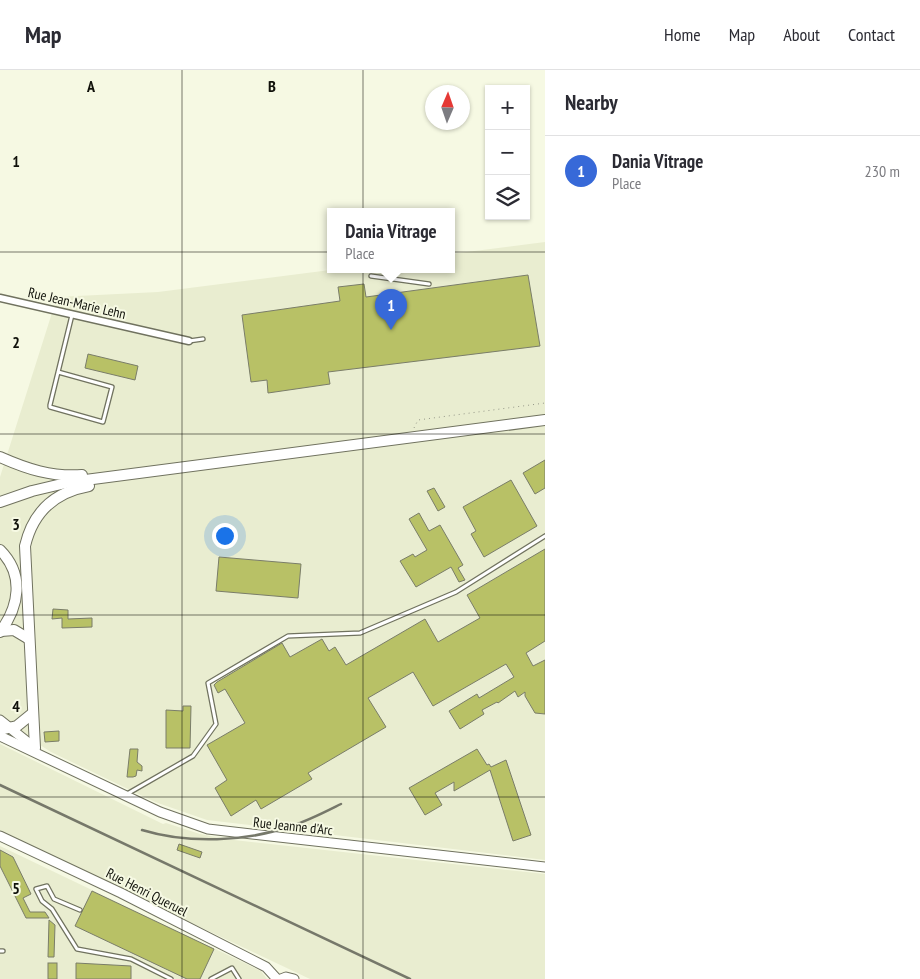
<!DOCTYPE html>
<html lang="en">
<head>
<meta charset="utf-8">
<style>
	body { margin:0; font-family:"PT Sans Narrow",sans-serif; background:#f7f7f7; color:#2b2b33 }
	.controls { position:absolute; right:15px; top:15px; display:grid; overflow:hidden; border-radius:0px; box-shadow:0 1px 4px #0004 }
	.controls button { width:45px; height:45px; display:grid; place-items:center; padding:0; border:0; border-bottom:1px solid #e1e1e2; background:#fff; color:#2b2b33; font:25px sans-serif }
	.compass { position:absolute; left:425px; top:15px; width:45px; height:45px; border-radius:50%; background:#fff; box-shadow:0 1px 4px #0004; rotate:2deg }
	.you { position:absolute; left:224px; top:465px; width:18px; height:18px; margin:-12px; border:4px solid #fff; border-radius:50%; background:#1a73e8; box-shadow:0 0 0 8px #1a73e833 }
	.badge { display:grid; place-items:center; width:32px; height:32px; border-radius:50%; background:#3769d8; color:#fff; font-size:16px; font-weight:700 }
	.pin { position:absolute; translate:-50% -41px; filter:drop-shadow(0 1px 2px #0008) }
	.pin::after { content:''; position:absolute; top:26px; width:18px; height:15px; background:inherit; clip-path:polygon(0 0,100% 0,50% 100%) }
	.popup { position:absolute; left:327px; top:138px; width:128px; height:65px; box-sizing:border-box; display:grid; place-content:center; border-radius:0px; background:#fff; filter:drop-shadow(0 1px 4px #0005); font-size:16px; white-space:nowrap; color:#7c7c81 }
	.popup b { font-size:19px; color:#2b2b33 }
	.popup::after { content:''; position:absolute; left:50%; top:100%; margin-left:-10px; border:10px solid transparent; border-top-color:#fff }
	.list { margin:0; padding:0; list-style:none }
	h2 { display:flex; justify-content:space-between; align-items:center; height:65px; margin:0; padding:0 20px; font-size:21px }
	h2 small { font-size:16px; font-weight:400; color:#7c7c81 }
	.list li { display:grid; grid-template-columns:32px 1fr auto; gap:15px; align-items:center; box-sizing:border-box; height:70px; padding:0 20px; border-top:1px solid #e1e1e2 }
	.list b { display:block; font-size:19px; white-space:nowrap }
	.list p { margin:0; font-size:16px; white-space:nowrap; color:#7c7c81 }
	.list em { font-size:16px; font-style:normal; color:#7c7c81 }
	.icon { flex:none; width:28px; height:28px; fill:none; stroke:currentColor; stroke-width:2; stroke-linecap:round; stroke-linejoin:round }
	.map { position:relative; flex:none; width:545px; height:909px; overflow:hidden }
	header { display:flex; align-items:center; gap:30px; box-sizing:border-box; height:70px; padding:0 25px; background:#fff; border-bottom:1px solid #e1e1e2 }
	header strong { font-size:24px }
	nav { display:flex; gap:28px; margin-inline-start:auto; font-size:18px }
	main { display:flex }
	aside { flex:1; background:#fff }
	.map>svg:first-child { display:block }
	.built { fill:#e9edd0 }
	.building { fill:#b8c166; stroke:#7a7d69 }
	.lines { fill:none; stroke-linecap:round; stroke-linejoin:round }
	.lane-casing { stroke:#70725f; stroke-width:5.5 }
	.street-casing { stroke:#70725f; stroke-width:9 }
	.secondary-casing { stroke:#70725f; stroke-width:11 }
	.primary-casing { stroke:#70725f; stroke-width:12 }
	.path { stroke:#959788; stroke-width:1; stroke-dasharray:1 4; stroke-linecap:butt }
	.lane { stroke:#fff; stroke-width:3 }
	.street { stroke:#fff; stroke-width:6 }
	.secondary { stroke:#fff; stroke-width:9 }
	.primary { stroke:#fff; stroke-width:10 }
	.rail { stroke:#76786a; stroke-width:2.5 }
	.grid { fill:none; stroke:#10110a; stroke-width:1; stroke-opacity:0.55 }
	.labels { text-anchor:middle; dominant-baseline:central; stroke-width:4; stroke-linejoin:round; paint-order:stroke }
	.street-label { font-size:14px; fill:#10110a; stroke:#f6f9e3 }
	.grid-label { font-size:16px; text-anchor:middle; font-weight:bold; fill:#10110a; stroke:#f6f9e3; stroke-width:4; stroke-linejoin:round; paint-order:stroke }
</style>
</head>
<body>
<header>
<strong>Map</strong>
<nav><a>Home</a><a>Map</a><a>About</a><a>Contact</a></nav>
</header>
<main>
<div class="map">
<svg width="545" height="909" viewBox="0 0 545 909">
	<rect width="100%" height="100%" fill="#f6f9e3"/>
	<g class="built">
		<path d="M 545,172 L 545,790 L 207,750 L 155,732 L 51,682 L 0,649 L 0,407 L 57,227 L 158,222 L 338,199 L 451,199 L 451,184 Z"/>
		<path d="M 0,674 L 163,754 L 166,753 L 200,764 L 225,769 L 545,804 L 545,909 L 310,909 L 0,762 Z"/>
		<path d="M 0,776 L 261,901 L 267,909 L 0,909 Z"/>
	</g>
	<g class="building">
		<path d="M 528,205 L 540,276 L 328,302 L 330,314 L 268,323 L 267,310 L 251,312 L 242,245 L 340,231 L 338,217 L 364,214 L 366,227 Z"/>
		<path d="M 88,284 L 138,296 L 135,310 L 85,298 Z"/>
		<path d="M 545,390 L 545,418 L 535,424 L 523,403 Z"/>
		<path d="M 511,410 L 537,456 L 484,487 L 471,464 L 476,461 L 463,437 Z"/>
		<path d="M 434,418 L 445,437 L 438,441 L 427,421 Z"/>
		<path d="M 419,443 L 429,461 L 440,455 L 463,495 L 458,498 L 465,510 L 459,512 L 451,497 L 416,517 L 400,491 L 413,484 L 415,487 L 427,480 L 409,449 Z"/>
		<path d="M 545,479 L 545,571 L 526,583 L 533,596 L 545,590 L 545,644 L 535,643 L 525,626 L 525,622 L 518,627 L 515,621 L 498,633 L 497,632 L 482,640 L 484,644 L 460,659 L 449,641 L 477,624 L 479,628 L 514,607 L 506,594 L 433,636 L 413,602 L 368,628 L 386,657 L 308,703 L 312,709 L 261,739 L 256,730 L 231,746 L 215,718 L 227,710 L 207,675 L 245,653 L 225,619 L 218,623 L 214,615 L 217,612 L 282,573 L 290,587 L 322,569 L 329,581 L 335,577 L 346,595 L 425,549 L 438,572 L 480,548 L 467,525 Z"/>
		<path d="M 219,487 L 301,494 L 298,528 L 216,521 Z"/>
		<path d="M 53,539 L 68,540 L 68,549 L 92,548 L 92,557 L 62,558 L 62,548 L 52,549 Z"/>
		<path d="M 183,636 L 191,636 L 190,678 L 166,678 L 166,640 L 183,641 Z"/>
		<path d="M 59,661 L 59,671 L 45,672 L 44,662 Z"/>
		<path d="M 130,679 L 138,679 L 137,692 L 142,696 L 142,701 L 137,700 L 136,706 L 133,707 L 127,707 Z"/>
		<path d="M 477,679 L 487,695 L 489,694 L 491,697 L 506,690 L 531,765 L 513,771 L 490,700 L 454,721 L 454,712 L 435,723 L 442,735 L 425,745 L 409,718 Z"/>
		<path d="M 179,774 L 202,782 L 200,788 L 177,780 Z"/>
		<path d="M 0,780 L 13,787 L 31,824 L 23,828 L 30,842 L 45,842 L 49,848 L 26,848 L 0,796 Z"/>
		<path d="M 92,821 L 214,879 L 200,909 L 187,909 L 75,856 Z"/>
		<path d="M 49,850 L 55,855 L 54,887 L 48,887 Z"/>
		<rect x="48" y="893" width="9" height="16"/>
		<path d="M 76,893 L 131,896 L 131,909 L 76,909 Z"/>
	</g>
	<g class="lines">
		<defs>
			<g id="lane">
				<path d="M 371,206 L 429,214"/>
				<path d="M 189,271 L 203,269"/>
				<path d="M 58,302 L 112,317 L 103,352 L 50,337 L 50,335 L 72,245"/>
				<path d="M 127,724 L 193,686 L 216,654 L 208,613 L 288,566 L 360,563 L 456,522 L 545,466"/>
				<path d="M 80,840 L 54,829 L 47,816 L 36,819 L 42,831 L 52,839 L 77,879 L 131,889 L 171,909"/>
				<path d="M 0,881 L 3,881"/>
				<path d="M 211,909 L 232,898 L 239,909"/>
			</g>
			<path id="street" d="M 0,228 L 189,271"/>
			<g id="secondary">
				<path d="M 0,650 L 35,678"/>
				<path d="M 0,666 L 160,742 L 208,759 L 545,797"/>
				<path d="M 0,766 L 121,823 L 266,897 L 277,909"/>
				<path d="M 281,909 L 286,907 L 294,909"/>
			</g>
			<g id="primary">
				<path d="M 0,387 C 27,399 51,407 82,405"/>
				<path d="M 0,432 L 32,421 L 70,412 L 545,350"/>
				<path d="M 0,480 C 25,505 19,537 0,562"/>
				<path d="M 1,561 L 14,560 L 29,569"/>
				<path d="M 0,660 L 17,656 L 33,643"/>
				<path d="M 35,678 L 25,476 C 33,442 55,422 89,416"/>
			</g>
		</defs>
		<use href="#lane" class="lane-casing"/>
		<use href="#street" class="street-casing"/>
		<use href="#secondary" class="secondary-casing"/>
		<use href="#primary" class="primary-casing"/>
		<path class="path" d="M 414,358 L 418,350 L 545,333"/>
		<use href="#lane" class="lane"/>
		<use href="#street" class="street"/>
		<use href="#secondary" class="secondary"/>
		<use href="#primary" class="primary"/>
		<g class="rail">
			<path d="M 0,715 L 410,909"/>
			<path d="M 142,760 C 188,774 246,772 291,756 C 308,751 325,742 341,734"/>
		</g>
	</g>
	<path class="grid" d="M 182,0 L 182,909M 363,0 L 363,909M 0,182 L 545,182M 0,364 L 545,364M 0,545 L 545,545M 0,727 L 545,727"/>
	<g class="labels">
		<g class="street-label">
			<text transform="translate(77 233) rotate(13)">Rue Jean-Marie Lehn</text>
			<text transform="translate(293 756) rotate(6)">Rue Jeanne d'Arc</text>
			<text transform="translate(147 822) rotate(27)">Rue Henri Queruel</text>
		</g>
	</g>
	<g class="grid-label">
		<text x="91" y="22">A</text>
		<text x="272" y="22">B</text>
		<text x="16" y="97">1</text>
		<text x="16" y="278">2</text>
		<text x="16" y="460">3</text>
		<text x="16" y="642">4</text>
		<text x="16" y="824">5</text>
	</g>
</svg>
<div class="controls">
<button>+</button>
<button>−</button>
<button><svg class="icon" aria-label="layers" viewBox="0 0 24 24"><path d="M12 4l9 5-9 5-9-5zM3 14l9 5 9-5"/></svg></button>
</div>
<svg class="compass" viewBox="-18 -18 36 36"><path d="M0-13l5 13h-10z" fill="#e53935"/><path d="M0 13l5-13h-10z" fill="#7c7c81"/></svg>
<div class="you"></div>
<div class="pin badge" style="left:391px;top:260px">1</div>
<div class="popup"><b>Dania Vitrage</b>Place</div>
</div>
<aside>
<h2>Nearby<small></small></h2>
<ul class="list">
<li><span class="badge">1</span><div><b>Dania Vitrage</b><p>Place</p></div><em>230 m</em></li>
</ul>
</aside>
</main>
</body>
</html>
